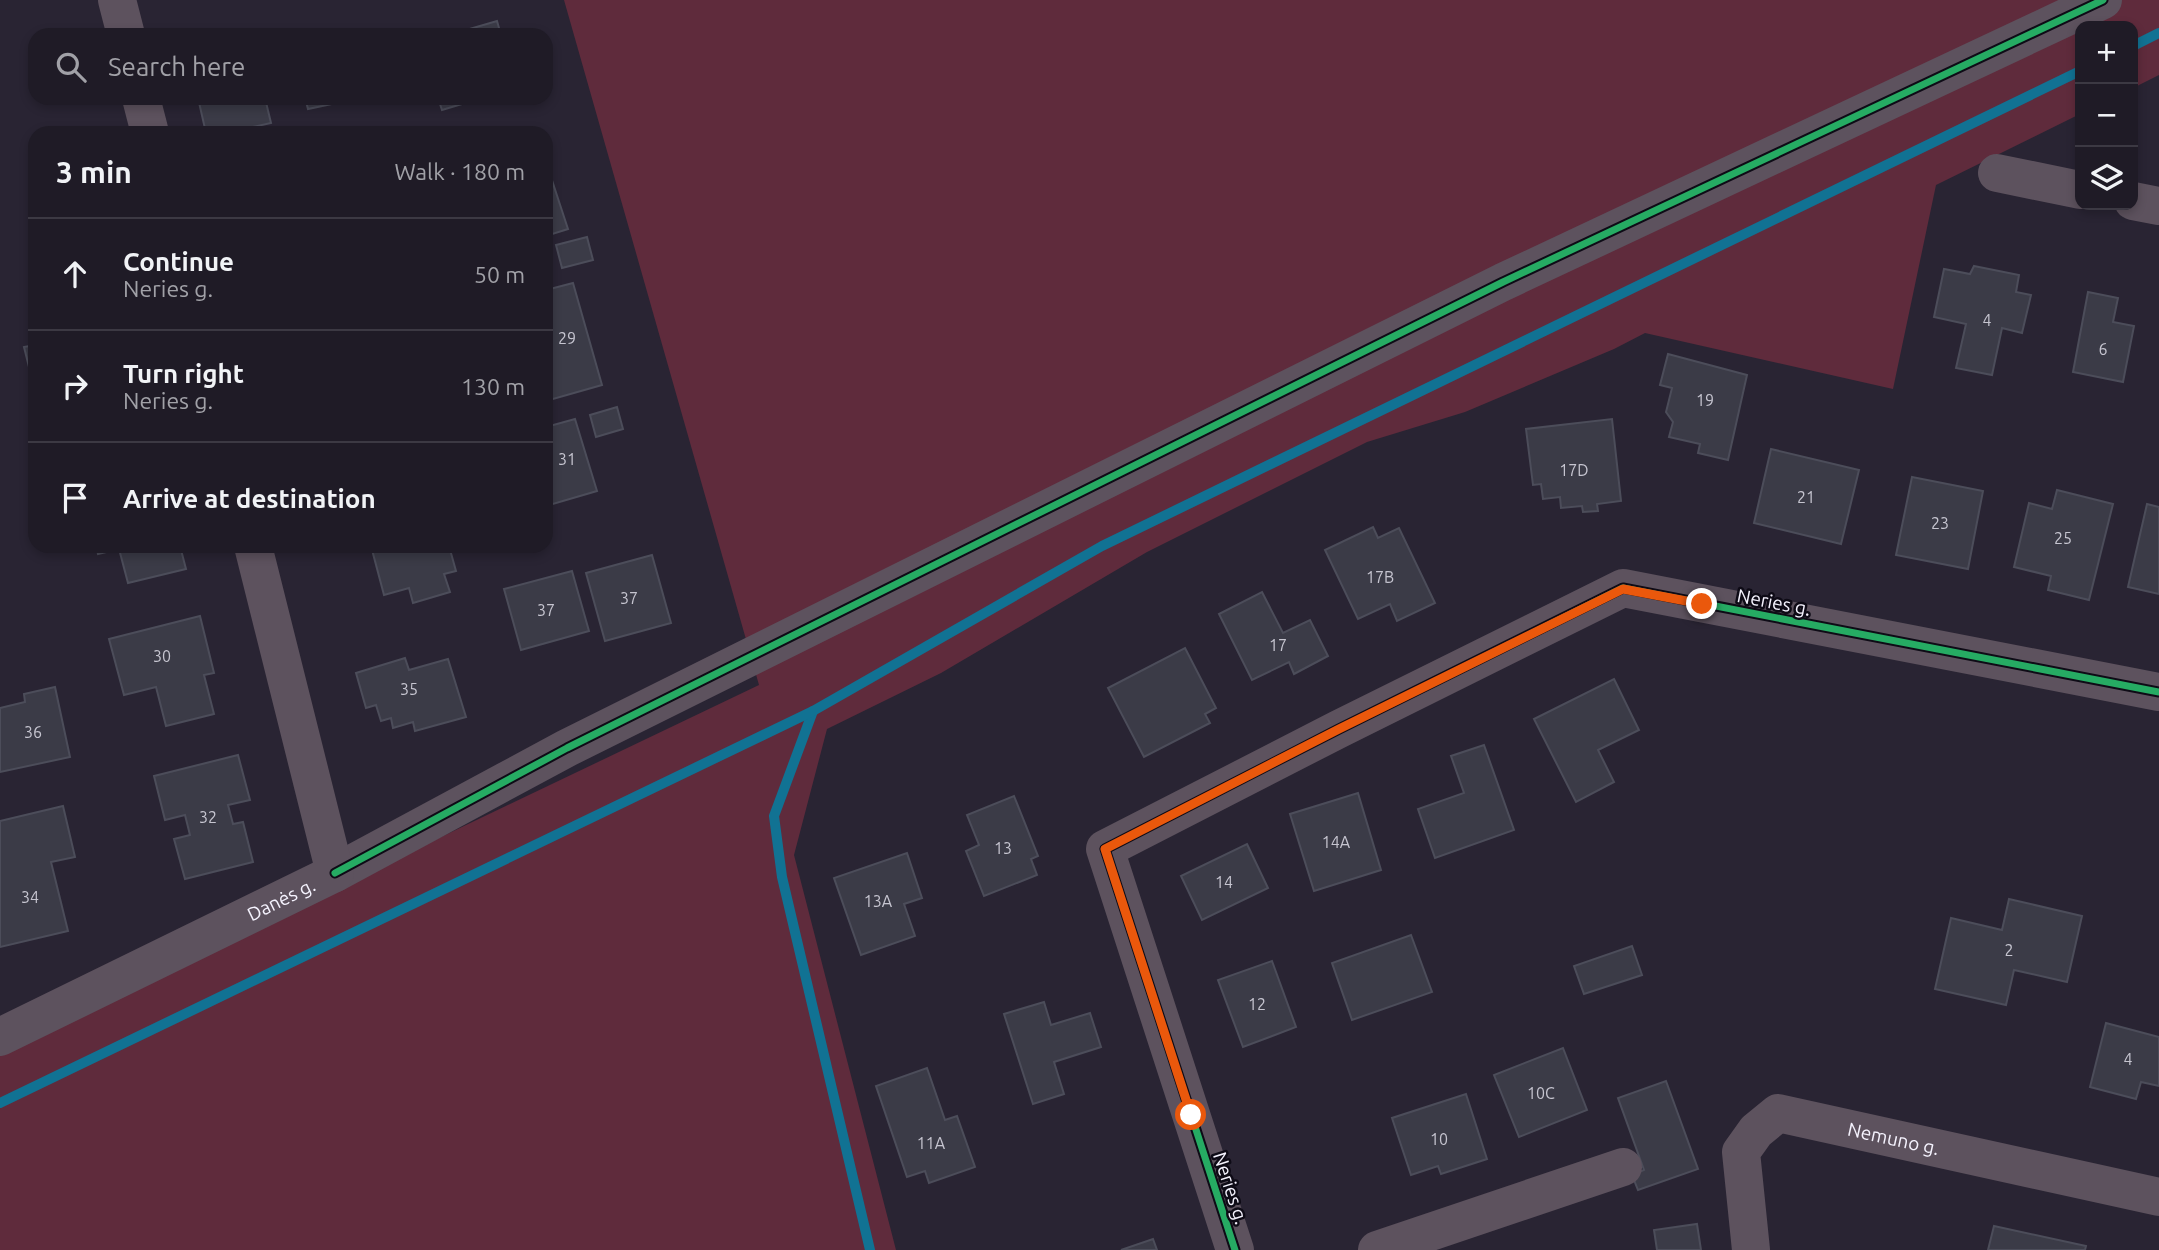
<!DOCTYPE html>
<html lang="en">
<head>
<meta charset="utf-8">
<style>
	body { margin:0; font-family:Ubuntu,sans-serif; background:#27242e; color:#f1f3f6 }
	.controls { position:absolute; right:21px; top:21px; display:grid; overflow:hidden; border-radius:14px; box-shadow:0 4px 10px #0003 }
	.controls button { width:63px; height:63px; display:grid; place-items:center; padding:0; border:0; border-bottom:2px solid #3c3943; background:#1f1b26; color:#f1f3f6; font:35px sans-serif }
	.stop { position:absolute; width:21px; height:21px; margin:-16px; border:5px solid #ea580c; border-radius:50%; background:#fff }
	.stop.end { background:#ea580c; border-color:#fff; box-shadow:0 2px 7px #0008 }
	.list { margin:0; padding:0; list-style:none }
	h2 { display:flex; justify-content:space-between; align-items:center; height:91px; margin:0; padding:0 28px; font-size:30px }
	h2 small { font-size:23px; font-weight:400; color:#a1a1a7 }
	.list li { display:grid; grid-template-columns:46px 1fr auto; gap:21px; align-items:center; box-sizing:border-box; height:112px; padding:0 28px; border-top:2px solid #3c3943 }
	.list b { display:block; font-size:26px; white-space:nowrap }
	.list p { margin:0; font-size:23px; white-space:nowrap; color:#a1a1a7 }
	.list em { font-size:23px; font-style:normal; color:#a1a1a7 }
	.icon { flex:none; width:38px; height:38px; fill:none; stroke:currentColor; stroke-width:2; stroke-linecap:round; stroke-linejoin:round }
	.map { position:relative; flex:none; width:2159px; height:1250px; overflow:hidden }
	.search { position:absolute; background:#1f1b26; box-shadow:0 4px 10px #0003; left:28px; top:28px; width:525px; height:77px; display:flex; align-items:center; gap:18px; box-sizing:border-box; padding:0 24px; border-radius:21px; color:#a1a1a7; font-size:26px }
	.panel { position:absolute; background:#1f1b26; box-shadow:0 4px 10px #0003; left:28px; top:126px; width:525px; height:427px; border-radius:21px }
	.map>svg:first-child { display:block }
	.green { fill:#5f2b3c }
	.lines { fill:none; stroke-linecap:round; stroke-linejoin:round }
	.stream { stroke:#117293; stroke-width:10 }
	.building { fill:#3b3b47; stroke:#4c4d5a; stroke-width:2 }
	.minor { stroke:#5d525e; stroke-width:38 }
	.cycleway-casing { stroke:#0e0b16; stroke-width:11 }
	.cycleway { stroke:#26ab63; stroke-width:7 }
	.route { stroke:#ea580c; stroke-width:9 }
	.labels { text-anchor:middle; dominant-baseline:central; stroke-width:5; stroke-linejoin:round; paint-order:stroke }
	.number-label { font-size:16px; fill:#c6c5d0 }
	.street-label { font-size:19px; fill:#f5f3fe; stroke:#0e0b16 }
</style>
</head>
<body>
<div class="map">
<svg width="2159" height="1250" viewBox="0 0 2159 1250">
	<rect width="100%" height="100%" fill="#292433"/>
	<path class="green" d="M 564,0 L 2159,0 L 2159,75 L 2133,88 L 2133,26 L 2080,26 L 2080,114 L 1936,185 L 1893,389 L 1645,333 L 1614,349 L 1465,412 L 1367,442 L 1147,552 L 941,673 L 827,729 L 794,855 L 896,1250 L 0,1250 L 0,1048 L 759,685 Z"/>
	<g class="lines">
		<g class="stream">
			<path d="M 2133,46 L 2159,33"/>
			<path d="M 813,711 L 774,816 L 782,877 L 870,1250"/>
			<path d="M 0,1103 L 813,711 L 1102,546 L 2080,71"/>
		</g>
	</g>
	<g class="building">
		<path d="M 497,21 L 501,35 L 449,35 Z"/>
		<path d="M 198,98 L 265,98 L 271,123 L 226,133 L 206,133 Z"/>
		<path d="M 305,98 L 345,98 L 346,101 L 308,109 Z"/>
		<path d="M 438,98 L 482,98 L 442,110 Z"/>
		<path d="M 546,162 L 568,229 L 546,236 Z"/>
		<path d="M 587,237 L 593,260 L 562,268 L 556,245 Z"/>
		<path d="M 1974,266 L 2019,275 L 2016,292 L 2031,295 L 2022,333 L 2002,328 L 1992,375 L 1956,368 L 1966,324 L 1934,317 L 1944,269 L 1970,274 Z"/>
		<path d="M 573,283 L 602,385 L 546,401 L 546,290 Z"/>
		<path d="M 2088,292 L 2118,298 L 2113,322 L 2134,326 L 2123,382 L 2073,372 Z"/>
		<path d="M 35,345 L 35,391 L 24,347 Z"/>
		<path d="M 1668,354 L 1747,375 L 1728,460 L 1698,453 L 1700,444 L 1669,437 L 1673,422 L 1666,412 L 1672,388 L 1660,385 Z"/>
		<path d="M 617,407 L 623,429 L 596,437 L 590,415 Z"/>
		<path d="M 575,419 L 597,491 L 546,506 L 546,427 Z"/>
		<path d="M 1612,419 L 1621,501 L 1597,504 L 1598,511 L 1583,512 L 1582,506 L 1561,508 L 1560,497 L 1543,499 L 1541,484 L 1533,485 L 1526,429 Z"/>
		<path d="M 1771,449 L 1859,470 L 1841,544 L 1754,523 Z"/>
		<path d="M 1912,477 L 1983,491 L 1968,569 L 1896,555 Z"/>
		<path d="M 2057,490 L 2113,504 L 2089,600 L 2048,590 L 2051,576 L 2014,567 L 2029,503 L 2052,509 Z"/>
		<path d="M 2147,504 L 2159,507 L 2159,594 L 2128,587 Z"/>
		<path d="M 1373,527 L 1378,538 L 1399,528 L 1435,603 L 1397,621 L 1390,604 L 1358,619 L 1325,550 Z"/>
		<path d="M 96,546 L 180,546 L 186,569 L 128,583 L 119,549 L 98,554 Z"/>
		<path d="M 371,546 L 449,546 L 456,571 L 444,574 L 450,592 L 413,603 L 409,588 L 384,595 Z"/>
		<path d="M 652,555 L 671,623 L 605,641 L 586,573 Z"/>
		<path d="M 572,571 L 589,631 L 521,650 L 504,589 Z"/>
		<path d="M 1262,592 L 1283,633 L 1310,620 L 1328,656 L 1294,674 L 1289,662 L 1252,680 L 1219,614 Z"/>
		<path d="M 200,616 L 214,673 L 204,675 L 214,714 L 166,726 L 156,687 L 124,695 L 109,639 Z"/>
		<path d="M 1185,648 L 1216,708 L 1205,714 L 1210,723 L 1144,757 L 1108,688 Z"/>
		<path d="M 405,658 L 409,670 L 448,659 L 466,717 L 415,731 L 413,722 L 393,728 L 391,718 L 381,721 L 376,705 L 366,708 L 356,673 Z"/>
		<path d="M 1614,679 L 1639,730 L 1598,750 L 1614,782 L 1576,802 L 1534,719 Z"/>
		<path d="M 55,687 L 70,757 L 0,772 L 0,708 L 25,702 L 24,694 Z"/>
		<path d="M 1484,745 L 1514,830 L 1435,858 L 1418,809 L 1464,793 L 1451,756 Z"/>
		<path d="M 238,755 L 250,800 L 228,805 L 233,824 L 243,822 L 253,862 L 185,879 L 174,839 L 190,835 L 185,815 L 165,820 L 154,776 Z"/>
		<path d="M 1358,793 L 1381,870 L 1314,891 L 1290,814 Z"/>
		<path d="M 1014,796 L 1038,856 L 1031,859 L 1037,875 L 984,896 L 966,851 L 979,845 L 967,815 Z"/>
		<path d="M 63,806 L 75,857 L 51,862 L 68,931 L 0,947 L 0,821 Z"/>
		<path d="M 1247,844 L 1268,888 L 1202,920 L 1181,876 Z"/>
		<path d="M 907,853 L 922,898 L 904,904 L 915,936 L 861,955 L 834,878 Z"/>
		<path d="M 2009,899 L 2082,916 L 2067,982 L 2014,970 L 2006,1005 L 1935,989 L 1951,918 L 2002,930 Z"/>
		<path d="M 1411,935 L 1432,992 L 1352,1020 L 1332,963 Z"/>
		<path d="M 1632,946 L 1642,975 L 1584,994 L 1574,966 Z"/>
		<path d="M 1272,961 L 1296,1027 L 1243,1047 L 1218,980 Z"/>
		<path d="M 1044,1002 L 1051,1025 L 1090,1013 L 1101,1047 L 1054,1062 L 1064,1094 L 1033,1104 L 1004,1014 Z"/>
		<path d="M 2106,1023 L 2159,1037 L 2159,1086 L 2141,1082 L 2136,1099 L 2090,1087 Z"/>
		<path d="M 1563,1048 L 1587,1110 L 1519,1137 L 1494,1075 Z"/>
		<path d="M 927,1068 L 945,1120 L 957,1116 L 975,1167 L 929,1183 L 925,1171 L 907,1177 L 876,1086 Z"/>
		<path d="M 1666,1081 L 1698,1169 L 1638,1190 L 1632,1175 L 1644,1170 L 1618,1098 Z"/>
		<path d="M 1466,1094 L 1487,1159 L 1441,1174 L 1438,1166 L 1411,1175 L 1392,1118 Z"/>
		<path d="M 1697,1224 L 1701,1250 L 1657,1250 L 1654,1230 Z"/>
		<path d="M 1994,1226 L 2086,1246 L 2085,1250 L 1988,1250 Z"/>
		<path d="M 1153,1239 L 1157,1250 L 1121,1250 Z"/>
	</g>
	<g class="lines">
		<g class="minor">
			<path d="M 117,0 L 126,35"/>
			<path d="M 141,98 L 150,133"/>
			<path d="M 1997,173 L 2080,190"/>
			<path d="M 2133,201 L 2159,206"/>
			<path d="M 335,873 L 567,748 L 1503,282 L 2103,0"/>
			<path id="s1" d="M 0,1037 L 335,873 L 253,546"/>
			<path d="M 1235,1250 L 1105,849 L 1339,729 L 1623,588 L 2159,692"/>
			<path d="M 1377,1250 L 1623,1167"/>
			<path id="s2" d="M 1751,1250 L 1741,1152 L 1756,1131 L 1778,1113 L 2159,1197"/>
		</g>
		<defs>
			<g id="cycleway">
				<path d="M 335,873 L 567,748 L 1503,282 L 2103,0"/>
				<path d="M 1235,1250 L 1105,849 L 1339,729 L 1623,588 L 2159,692"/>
			</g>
		</defs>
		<use href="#cycleway" class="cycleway-casing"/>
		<use href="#cycleway" class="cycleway"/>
	</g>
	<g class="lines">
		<path class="route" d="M 1191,1115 L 1105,849 L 1339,729 L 1623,589 L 1702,604"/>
	</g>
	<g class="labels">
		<g class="number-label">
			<text x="1987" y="320">4</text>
			<text x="567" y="338">29</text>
			<text x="2103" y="349">6</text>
			<text x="1705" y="400">19</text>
			<text x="567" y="459">31</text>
			<text x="1574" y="470">17D</text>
			<text x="1806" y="497">21</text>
			<text x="1940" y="523">23</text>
			<text x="2063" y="538">25</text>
			<text x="1380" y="577">17B</text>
			<text x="629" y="598">37</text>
			<text x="546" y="610">37</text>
			<text x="1278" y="645">17</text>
			<text x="162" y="656">30</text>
			<text x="409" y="689">35</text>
			<text x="33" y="732">36</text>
			<text x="208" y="817">32</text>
			<text x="1336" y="842">14A</text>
			<text x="1003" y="848">13</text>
			<text x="1224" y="882">14</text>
			<text x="30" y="897">34</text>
			<text x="878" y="901">13A</text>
			<text x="2009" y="950">2</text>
			<text x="1257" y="1004">12</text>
			<text x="2128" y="1059">4</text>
			<text x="1541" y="1093">10C</text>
			<text x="1439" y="1139">10</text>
			<text x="931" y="1143">11A</text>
		</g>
		<g class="street-label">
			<text transform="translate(1774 602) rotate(11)">Neries g.</text>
			<text stroke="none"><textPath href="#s1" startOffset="313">Danės g.</textPath></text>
			<text stroke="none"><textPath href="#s2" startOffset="271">Nemuno g.</textPath></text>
			<text transform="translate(1231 1188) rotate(72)">Neries g.</text>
		</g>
	</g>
</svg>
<div class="controls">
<button>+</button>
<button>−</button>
<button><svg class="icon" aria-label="layers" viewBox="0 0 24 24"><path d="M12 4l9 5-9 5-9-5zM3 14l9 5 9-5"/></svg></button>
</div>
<div class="stop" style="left:1191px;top:1115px"></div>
<div class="stop end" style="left:1702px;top:604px"></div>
<div class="search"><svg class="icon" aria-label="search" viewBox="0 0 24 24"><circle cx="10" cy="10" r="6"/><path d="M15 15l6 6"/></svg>Search here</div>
<section class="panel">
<h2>3 min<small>Walk · 180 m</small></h2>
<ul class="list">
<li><svg class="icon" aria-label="ahead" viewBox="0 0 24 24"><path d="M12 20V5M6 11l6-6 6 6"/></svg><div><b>Continue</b><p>Neries g.</p></div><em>50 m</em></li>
<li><svg class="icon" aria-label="right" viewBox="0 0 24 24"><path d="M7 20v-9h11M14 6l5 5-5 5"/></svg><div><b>Turn right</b><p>Neries g.</p></div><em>130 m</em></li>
<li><svg class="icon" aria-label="arrive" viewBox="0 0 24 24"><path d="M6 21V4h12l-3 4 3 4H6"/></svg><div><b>Arrive at destination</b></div></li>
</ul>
</section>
</div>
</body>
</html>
